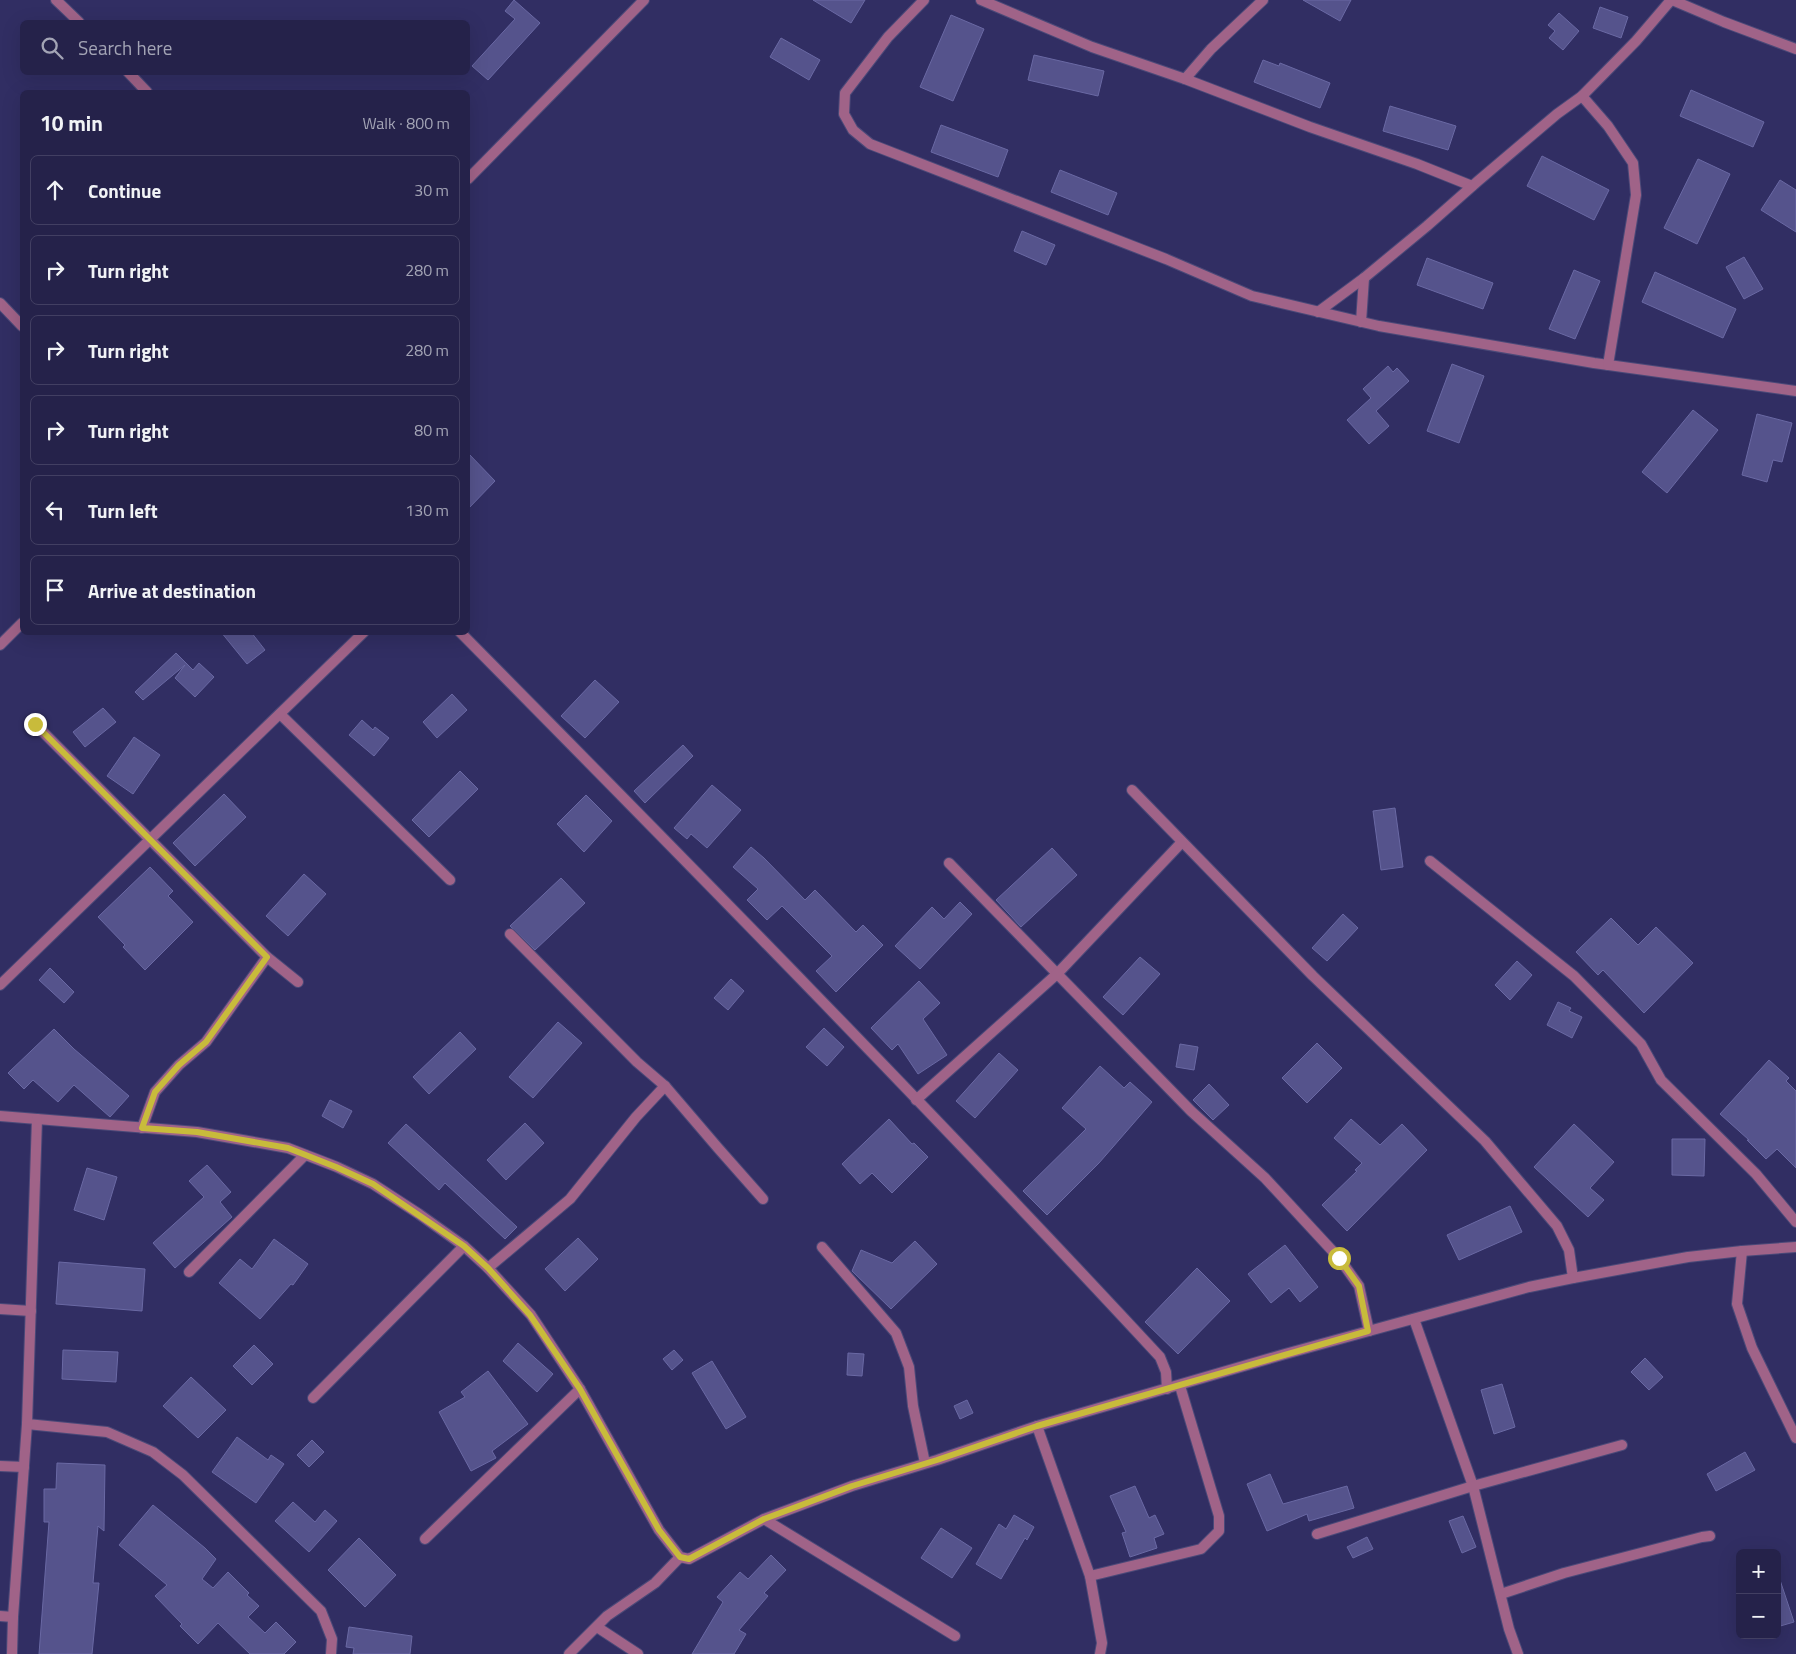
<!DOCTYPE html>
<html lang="en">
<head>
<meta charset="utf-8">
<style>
	body { margin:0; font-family:"Titillium Web",sans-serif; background:#312f54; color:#f1f3f6 }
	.controls { position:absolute; right:15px; bottom:15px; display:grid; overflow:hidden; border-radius:8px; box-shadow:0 5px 20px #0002 }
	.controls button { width:45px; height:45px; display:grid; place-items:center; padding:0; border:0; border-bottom:1px solid #423f62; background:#25224a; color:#f1f3f6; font:25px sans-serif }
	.stop { position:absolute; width:15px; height:15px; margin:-11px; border:4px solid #c8bb3b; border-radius:50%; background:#fff }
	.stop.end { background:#c8bb3b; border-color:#fff; box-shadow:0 1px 5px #0008 }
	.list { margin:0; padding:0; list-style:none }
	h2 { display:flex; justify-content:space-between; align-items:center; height:65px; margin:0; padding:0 20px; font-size:21px }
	h2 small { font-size:16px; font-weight:400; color:#a3a4b5 }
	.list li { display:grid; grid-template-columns:32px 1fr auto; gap:15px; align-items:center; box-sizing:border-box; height:70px; margin:0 10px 10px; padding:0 10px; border:1px solid #423f62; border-radius:8px }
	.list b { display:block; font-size:19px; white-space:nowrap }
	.list em { font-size:16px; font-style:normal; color:#a3a4b5 }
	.icon { flex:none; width:28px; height:28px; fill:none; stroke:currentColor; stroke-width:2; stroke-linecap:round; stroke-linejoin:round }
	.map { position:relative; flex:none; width:1796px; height:1654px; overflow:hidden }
	.search { position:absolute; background:#25224a; box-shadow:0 5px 20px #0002; left:20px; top:20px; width:450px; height:55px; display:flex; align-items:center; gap:12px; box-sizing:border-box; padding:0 18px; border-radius:8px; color:#a3a4b5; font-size:19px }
	.panel { position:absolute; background:#25224a; box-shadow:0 5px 20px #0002; left:20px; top:90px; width:450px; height:545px; border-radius:8px }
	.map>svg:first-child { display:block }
	.building { fill:#55538c; stroke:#6a69a4 }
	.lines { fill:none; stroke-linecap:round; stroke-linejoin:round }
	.minor-casing { stroke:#4b4978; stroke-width:12 }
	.tertiary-casing { stroke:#4b4978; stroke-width:12 }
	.minor { stroke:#a06388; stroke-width:10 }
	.tertiary { stroke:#a06388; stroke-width:10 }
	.route { stroke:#c8bb3b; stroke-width:6 }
</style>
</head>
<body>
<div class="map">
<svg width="1796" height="1654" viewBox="0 0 1796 1654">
	<rect width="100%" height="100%" fill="#312e63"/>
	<g class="building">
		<path d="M 514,0 L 540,23 L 488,80 L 472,66 L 515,19 L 505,11 Z"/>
		<path d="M 813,0 L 865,0 L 851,23 Z"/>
		<path d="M 1303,0 L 1351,0 L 1340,21 Z"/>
		<path d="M 1600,7 L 1628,17 L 1621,38 L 1593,28 Z"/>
		<path d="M 1559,13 L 1579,31 L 1563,50 L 1549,38 L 1555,31 L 1548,25 Z"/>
		<path d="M 951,15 L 984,29 L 953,101 L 920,87 Z"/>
		<path d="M 781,38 L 820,60 L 809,80 L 770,57 Z"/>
		<path d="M 1034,55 L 1104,71 L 1098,96 L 1028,80 Z"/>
		<path d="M 1263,60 L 1279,66 L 1280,63 L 1330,83 L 1320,108 L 1254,82 Z"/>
		<path d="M 1691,90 L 1764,122 L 1753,147 L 1680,116 Z"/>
		<path d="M 1390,106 L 1456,126 L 1448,150 L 1383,131 Z"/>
		<path d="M 941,125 L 1008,150 L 998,177 L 931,152 Z"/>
		<path d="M 1542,156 L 1609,190 L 1594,220 L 1527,186 Z"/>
		<path d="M 1698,159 L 1730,174 L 1697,244 L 1664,228 Z"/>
		<path d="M 1060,170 L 1117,193 L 1108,215 L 1051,192 Z"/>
		<path d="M 1780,180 L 1796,190 L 1796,232 L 1761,210 Z"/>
		<path d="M 1022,231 L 1055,245 L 1046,265 L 1014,251 Z"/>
		<path d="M 1744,257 L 1763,289 L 1744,299 L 1726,267 Z"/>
		<path d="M 1427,258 L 1493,283 L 1483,309 L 1417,285 Z"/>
		<path d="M 1574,270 L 1600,281 L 1575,339 L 1549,329 Z"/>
		<path d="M 1655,272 L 1736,309 L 1723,338 L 1642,302 Z"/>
		<path d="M 1452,364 L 1484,376 L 1459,443 L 1427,431 Z"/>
		<path d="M 1388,366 L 1393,372 L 1397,368 L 1409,381 L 1376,411 L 1389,426 L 1369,444 L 1347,420 L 1371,398 L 1363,389 Z"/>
		<path d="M 1693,410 L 1718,430 L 1667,493 L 1642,472 Z"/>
		<path d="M 1757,414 L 1792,423 L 1782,462 L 1773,460 L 1767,482 L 1742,475 Z"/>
		<path d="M 468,453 L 495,481 L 468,509 Z"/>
		<path d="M 221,632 L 251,632 L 265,650 L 247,664 Z"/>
		<path d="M 176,653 L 193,670 L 199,663 L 214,677 L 195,697 L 175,678 L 185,665 L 143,700 L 135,692 Z"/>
		<path d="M 595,680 L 619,702 L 585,738 L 561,716 Z"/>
		<path d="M 452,694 L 467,710 L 437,738 L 423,722 Z"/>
		<path d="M 103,708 L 116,722 L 85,747 L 73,732 Z"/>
		<path d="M 362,720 L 373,730 L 375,727 L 389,738 L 374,756 L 349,735 Z"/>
		<path d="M 134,737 L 160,755 L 133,794 L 107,776 Z"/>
		<path d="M 683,745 L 693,756 L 645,803 L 634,791 Z"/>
		<path d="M 460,771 L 478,789 L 429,837 L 412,820 Z"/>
		<path d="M 712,785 L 741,810 L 707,848 L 691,834 L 687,839 L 674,828 Z"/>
		<path d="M 224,794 L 246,817 L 195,866 L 173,843 Z"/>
		<path d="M 586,795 L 612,821 L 584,852 L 557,824 Z"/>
		<path d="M 1395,808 L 1403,867 L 1381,870 L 1373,811 Z"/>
		<path d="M 751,847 L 764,858 L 805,900 L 815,890 L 856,932 L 863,925 L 883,945 L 836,992 L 816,971 L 832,956 L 782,906 L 767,920 L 747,900 L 758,889 L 733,867 Z"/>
		<path d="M 1052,848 L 1077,875 L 1021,927 L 996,900 Z"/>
		<path d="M 150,867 L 173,891 L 168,896 L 193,922 L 145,970 L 123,947 L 125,945 L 98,917 Z"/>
		<path d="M 304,874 L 326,894 L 288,936 L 266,916 Z"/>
		<path d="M 561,878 L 585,903 L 535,950 L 510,926 Z"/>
		<path d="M 960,902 L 972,914 L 920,969 L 895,946 L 932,907 L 944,919 Z"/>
		<path d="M 1343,914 L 1358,928 L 1327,961 L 1312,948 Z"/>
		<path d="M 1611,918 L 1638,945 L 1656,927 L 1693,963 L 1644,1013 L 1603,970 L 1598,975 L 1576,952 Z"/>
		<path d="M 1140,957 L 1160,974 L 1123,1015 L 1103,997 Z"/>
		<path d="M 1517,961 L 1532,975 L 1510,1000 L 1495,985 Z"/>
		<path d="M 50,968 L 74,992 L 64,1003 L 39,980 Z"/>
		<path d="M 731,979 L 744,991 L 728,1010 L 714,998 Z"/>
		<path d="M 919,981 L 940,1003 L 923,1019 L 947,1055 L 918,1074 L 898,1044 L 892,1050 L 871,1028 Z"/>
		<path d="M 1558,1002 L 1571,1008 L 1569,1011 L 1582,1017 L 1572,1038 L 1547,1025 Z"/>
		<path d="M 558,1022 L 582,1043 L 533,1098 L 509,1077 Z"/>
		<path d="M 824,1028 L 844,1047 L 827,1066 L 806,1047 Z"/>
		<path d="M 54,1029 L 74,1049 L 129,1096 L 110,1117 L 74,1085 L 58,1102 L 33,1080 L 24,1089 L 8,1073 Z"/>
		<path d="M 460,1032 L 476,1049 L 429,1094 L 413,1077 Z"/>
		<path d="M 1317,1043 L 1342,1068 L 1307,1103 L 1282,1078 Z"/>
		<path d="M 1180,1044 L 1198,1047 L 1194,1070 L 1176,1067 Z"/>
		<path d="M 999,1053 L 1018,1070 L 975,1118 L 956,1101 Z"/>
		<path d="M 1769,1060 L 1789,1078 L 1786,1081 L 1796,1091 L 1796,1168 L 1777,1149 L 1766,1159 L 1747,1140 L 1749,1140 L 1720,1114 Z"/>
		<path d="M 1100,1066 L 1124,1088 L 1130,1082 L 1152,1102 L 1099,1163 L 1047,1215 L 1023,1191 L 1086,1129 L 1062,1108 Z"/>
		<path d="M 1209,1084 L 1229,1105 L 1213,1120 L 1193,1100 Z"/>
		<path d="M 330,1100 L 352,1111 L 343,1128 L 322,1116 Z"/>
		<path d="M 889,1119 L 912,1144 L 914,1143 L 928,1157 L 892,1193 L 872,1173 L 860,1184 L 842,1164 Z"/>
		<path d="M 1351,1119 L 1380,1145 L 1402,1124 L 1427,1150 L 1347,1231 L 1322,1205 L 1357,1171 L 1355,1170 L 1362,1163 L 1334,1138 Z"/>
		<path d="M 525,1123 L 544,1143 L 506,1180 L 487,1160 Z"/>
		<path d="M 406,1124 L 517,1227 L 505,1239 L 445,1183 L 439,1190 L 388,1143 Z"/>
		<path d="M 1574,1124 L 1614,1162 L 1590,1188 L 1604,1200 L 1588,1217 L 1534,1167 Z"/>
		<path d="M 1672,1139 L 1705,1139 L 1704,1176 L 1672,1175 Z"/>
		<path d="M 207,1165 L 231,1192 L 220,1202 L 232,1217 L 175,1268 L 153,1243 L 204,1197 L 189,1181 Z"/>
		<path d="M 87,1168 L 117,1177 L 104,1220 L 74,1210 Z"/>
		<path d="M 1510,1206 L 1522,1232 L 1459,1260 L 1447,1235 Z"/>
		<path d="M 578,1238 L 598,1259 L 565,1291 L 545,1269 Z"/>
		<path d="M 274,1239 L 308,1264 L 293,1285 L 291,1284 L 260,1319 L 219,1283 L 240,1259 L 252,1269 Z"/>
		<path d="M 915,1241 L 937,1264 L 891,1309 L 852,1271 L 861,1250 L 892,1263 Z"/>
		<path d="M 1285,1245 L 1318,1287 L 1300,1302 L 1289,1288 L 1271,1303 L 1248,1274 Z"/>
		<path d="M 59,1262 L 145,1269 L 142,1311 L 56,1304 Z"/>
		<path d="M 1197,1268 L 1230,1301 L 1178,1354 L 1145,1322 Z"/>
		<path d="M 518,1343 L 553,1374 L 537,1392 L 503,1361 Z"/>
		<path d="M 254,1345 L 273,1364 L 252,1385 L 233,1366 Z"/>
		<path d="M 63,1350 L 118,1352 L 116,1382 L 62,1379 Z"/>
		<path d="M 674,1350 L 683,1360 L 672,1370 L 663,1359 Z"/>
		<path d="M 848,1353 L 864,1354 L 862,1376 L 847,1375 Z"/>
		<path d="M 1645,1358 L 1663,1377 L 1649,1390 L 1631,1372 Z"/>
		<path d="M 712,1361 L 746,1417 L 726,1429 L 692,1373 Z"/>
		<path d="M 488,1371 L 528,1424 L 492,1451 L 496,1458 L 471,1471 L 439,1412 L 465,1397 L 461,1392 Z"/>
		<path d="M 191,1377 L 226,1410 L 198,1438 L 163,1406 Z"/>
		<path d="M 1502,1384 L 1515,1427 L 1494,1434 L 1481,1390 Z"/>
		<path d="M 967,1400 L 973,1413 L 960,1419 L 954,1406 Z"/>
		<path d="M 237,1437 L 268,1460 L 271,1455 L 284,1464 L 256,1503 L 212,1472 Z"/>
		<path d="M 312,1440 L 324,1452 L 309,1467 L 297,1455 Z"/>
		<path d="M 1745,1452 L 1755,1470 L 1716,1491 L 1707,1474 Z"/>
		<path d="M 57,1463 L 105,1465 L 104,1531 L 98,1526 L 93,1583 L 99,1583 L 92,1654 L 39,1654 L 49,1522 L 44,1522 L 44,1489 L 56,1489 Z"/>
		<path d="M 1270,1474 L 1283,1504 L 1347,1486 L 1354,1508 L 1309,1521 L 1307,1514 L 1267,1531 L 1247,1484 Z"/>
		<path d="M 1135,1486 L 1149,1518 L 1155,1515 L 1164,1534 L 1154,1538 L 1157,1548 L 1130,1557 L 1122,1533 L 1126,1532 L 1110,1496 Z"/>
		<path d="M 293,1502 L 315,1522 L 325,1510 L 337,1521 L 309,1552 L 275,1521 Z"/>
		<path d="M 153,1505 L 205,1548 L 216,1559 L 202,1579 L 213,1588 L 228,1572 L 249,1593 L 247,1595 L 259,1606 L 248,1617 L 265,1633 L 276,1622 L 296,1642 L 284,1654 L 250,1654 L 218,1623 L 198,1644 L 180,1626 L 182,1624 L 155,1596 L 167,1585 L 119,1545 Z"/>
		<path d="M 1014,1515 L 1034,1527 L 1027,1540 L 1025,1538 L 1001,1579 L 976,1564 L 999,1524 L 1006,1529 Z"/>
		<path d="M 1463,1516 L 1476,1547 L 1462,1553 L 1449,1521 Z"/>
		<path d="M 941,1528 L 972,1548 L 952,1578 L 921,1558 Z"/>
		<path d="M 1367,1537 L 1373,1549 L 1353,1558 L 1347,1547 Z"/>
		<path d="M 359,1538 L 396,1575 L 365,1607 L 328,1570 Z"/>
		<path d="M 771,1555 L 786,1570 L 764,1593 L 768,1596 L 739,1630 L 746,1634 L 734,1654 L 692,1654 L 723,1602 L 717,1597 L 740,1572 L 748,1579 Z"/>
		<path d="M 1777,1580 L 1780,1580 L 1794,1622 L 1777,1627 Z"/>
		<path d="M 349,1627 L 412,1636 L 410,1654 L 353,1654 L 354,1648 L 346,1647 Z"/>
	</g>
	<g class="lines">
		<defs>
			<g id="minor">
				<path d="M 56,0 L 79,22"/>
				<path d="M 924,0 L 888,37 L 845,93 L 844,114 L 853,130 L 870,144 L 1166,259 L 1252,296 L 1379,326 L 1594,363 L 1796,391"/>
				<path d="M 981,0 L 1092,47 L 1185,79 L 1310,127 L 1417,164 L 1472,186"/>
				<path d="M 1672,0 L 1724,22 L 1796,49"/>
				<path d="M 128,72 L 147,92"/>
				<path d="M 1185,79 L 1211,49 L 1263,0"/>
				<path d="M 1582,96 L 1608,126 L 1633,163 L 1636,195 L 1608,365"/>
				<path d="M 0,303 L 22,326"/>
				<path d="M 1318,312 L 1364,278 L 1427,226 L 1478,181 L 1557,114 L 1582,96 L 1636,41 L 1671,0"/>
				<path d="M 1361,322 L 1364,278"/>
				<path d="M 460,632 C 696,871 932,1111 1160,1357 L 1166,1372 L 1167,1389"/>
				<path d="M 280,714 L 450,880"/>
				<path d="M 35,724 L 267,957 L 298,982"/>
				<path d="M 1132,790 L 1313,976 L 1485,1141 L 1557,1226 L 1569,1250 L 1573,1278"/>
				<path d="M 1430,861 L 1574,976 L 1641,1044 L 1661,1080 L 1756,1174 L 1796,1222"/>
				<path d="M 949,863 L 1191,1111 L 1265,1178 L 1339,1258 L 1359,1286 L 1369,1331"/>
				<path d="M 510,934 L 637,1062 L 665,1086"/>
				<path d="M 0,985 L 364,632"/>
				<path d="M 916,1100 L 1057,974 L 1182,842"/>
				<path d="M 0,1116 L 197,1132 L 288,1148 L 337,1167 L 373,1184 L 419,1214 L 464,1246 L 488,1268 L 531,1315 L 580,1389 L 659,1530 L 680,1557 L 689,1559 L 764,1519 L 852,1486 L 937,1460 L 1037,1426 L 1285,1354 L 1529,1287 L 1573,1278 L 1688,1257 L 1742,1251 L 1796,1247"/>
				<path d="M 142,1128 L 155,1092 L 179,1065 L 206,1042 L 267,957"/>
				<path d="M 822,1247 L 896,1333 L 909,1367 L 913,1406 L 925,1463"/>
				<path d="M 1742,1251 L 1737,1304 L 1752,1348 L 1796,1438"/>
				<path d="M 488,1268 L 570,1199 L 636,1117 L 665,1086 L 718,1148 L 763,1199"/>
				<path d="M 189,1272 L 305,1155"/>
				<path d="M 0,1309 L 31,1311"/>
				<path d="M 1414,1319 L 1473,1486 L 1509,1629 L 1518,1654"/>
				<path d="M 313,1398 L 464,1246"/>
				<path d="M 27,1424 L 107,1432 L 153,1452 L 183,1475 L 321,1611 L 332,1639 L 331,1654"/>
				<path d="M 1037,1426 L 1090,1576 L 1102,1643 L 1100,1654"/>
				<path d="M 0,1466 L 24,1467"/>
				<path d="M 764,1519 L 955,1636"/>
				<path d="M 1317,1534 L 1473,1486 L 1622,1445"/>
				<path d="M 425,1539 L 580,1389"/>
				<path d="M 1090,1576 L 1201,1549 L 1219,1531 L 1219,1516 L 1180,1386"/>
				<path d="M 1501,1594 L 1564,1573 L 1702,1537 L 1710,1536"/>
				<path d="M 0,1616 L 13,1617"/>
				<path d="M 597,1627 L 638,1654"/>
				<path d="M 12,1654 L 13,1617 L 27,1424 L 37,1119"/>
				<path d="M 569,1654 L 607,1616 L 655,1583 L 680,1557"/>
			</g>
			<g id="tertiary">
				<path d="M 468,179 L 644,0"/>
				<path d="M 0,645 L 22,623"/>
			</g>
		</defs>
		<use href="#minor" class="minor-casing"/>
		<use href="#tertiary" class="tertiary-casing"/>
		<use href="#minor" class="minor"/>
		<use href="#tertiary" class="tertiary"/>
	</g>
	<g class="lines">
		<path class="route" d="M 35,724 L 267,957 L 206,1042 L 179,1065 L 155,1092 L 142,1128 L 197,1132 L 288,1148 L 336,1167 L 373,1184 L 464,1246 L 488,1268 L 530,1315 L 580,1389 L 659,1530 L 680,1557 L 689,1559 L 764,1519 L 852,1486 L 937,1460 L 1037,1426 L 1368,1331 L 1359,1286 L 1339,1258"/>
	</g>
</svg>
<div class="controls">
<button>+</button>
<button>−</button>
</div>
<div class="stop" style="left:1339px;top:1258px"></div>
<div class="stop end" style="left:35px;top:724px"></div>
<div class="search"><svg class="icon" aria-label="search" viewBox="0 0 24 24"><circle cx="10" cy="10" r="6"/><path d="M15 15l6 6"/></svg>Search here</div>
<section class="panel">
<h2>10 min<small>Walk · 800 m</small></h2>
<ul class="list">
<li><svg class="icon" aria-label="ahead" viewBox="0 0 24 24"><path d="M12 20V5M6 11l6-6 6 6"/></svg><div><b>Continue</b></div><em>30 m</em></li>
<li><svg class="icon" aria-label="right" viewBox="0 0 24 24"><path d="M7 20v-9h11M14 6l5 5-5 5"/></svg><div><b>Turn right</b></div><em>280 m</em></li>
<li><svg class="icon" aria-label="right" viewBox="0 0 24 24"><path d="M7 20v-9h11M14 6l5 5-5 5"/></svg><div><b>Turn right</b></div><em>280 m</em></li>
<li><svg class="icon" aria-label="right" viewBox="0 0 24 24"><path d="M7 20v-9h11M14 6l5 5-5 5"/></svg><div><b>Turn right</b></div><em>80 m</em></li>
<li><svg class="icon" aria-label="left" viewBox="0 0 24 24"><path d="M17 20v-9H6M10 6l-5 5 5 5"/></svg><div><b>Turn left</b></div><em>130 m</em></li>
<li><svg class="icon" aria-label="arrive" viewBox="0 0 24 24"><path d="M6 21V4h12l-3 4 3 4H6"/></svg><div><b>Arrive at destination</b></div></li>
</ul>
</section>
</div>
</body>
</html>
